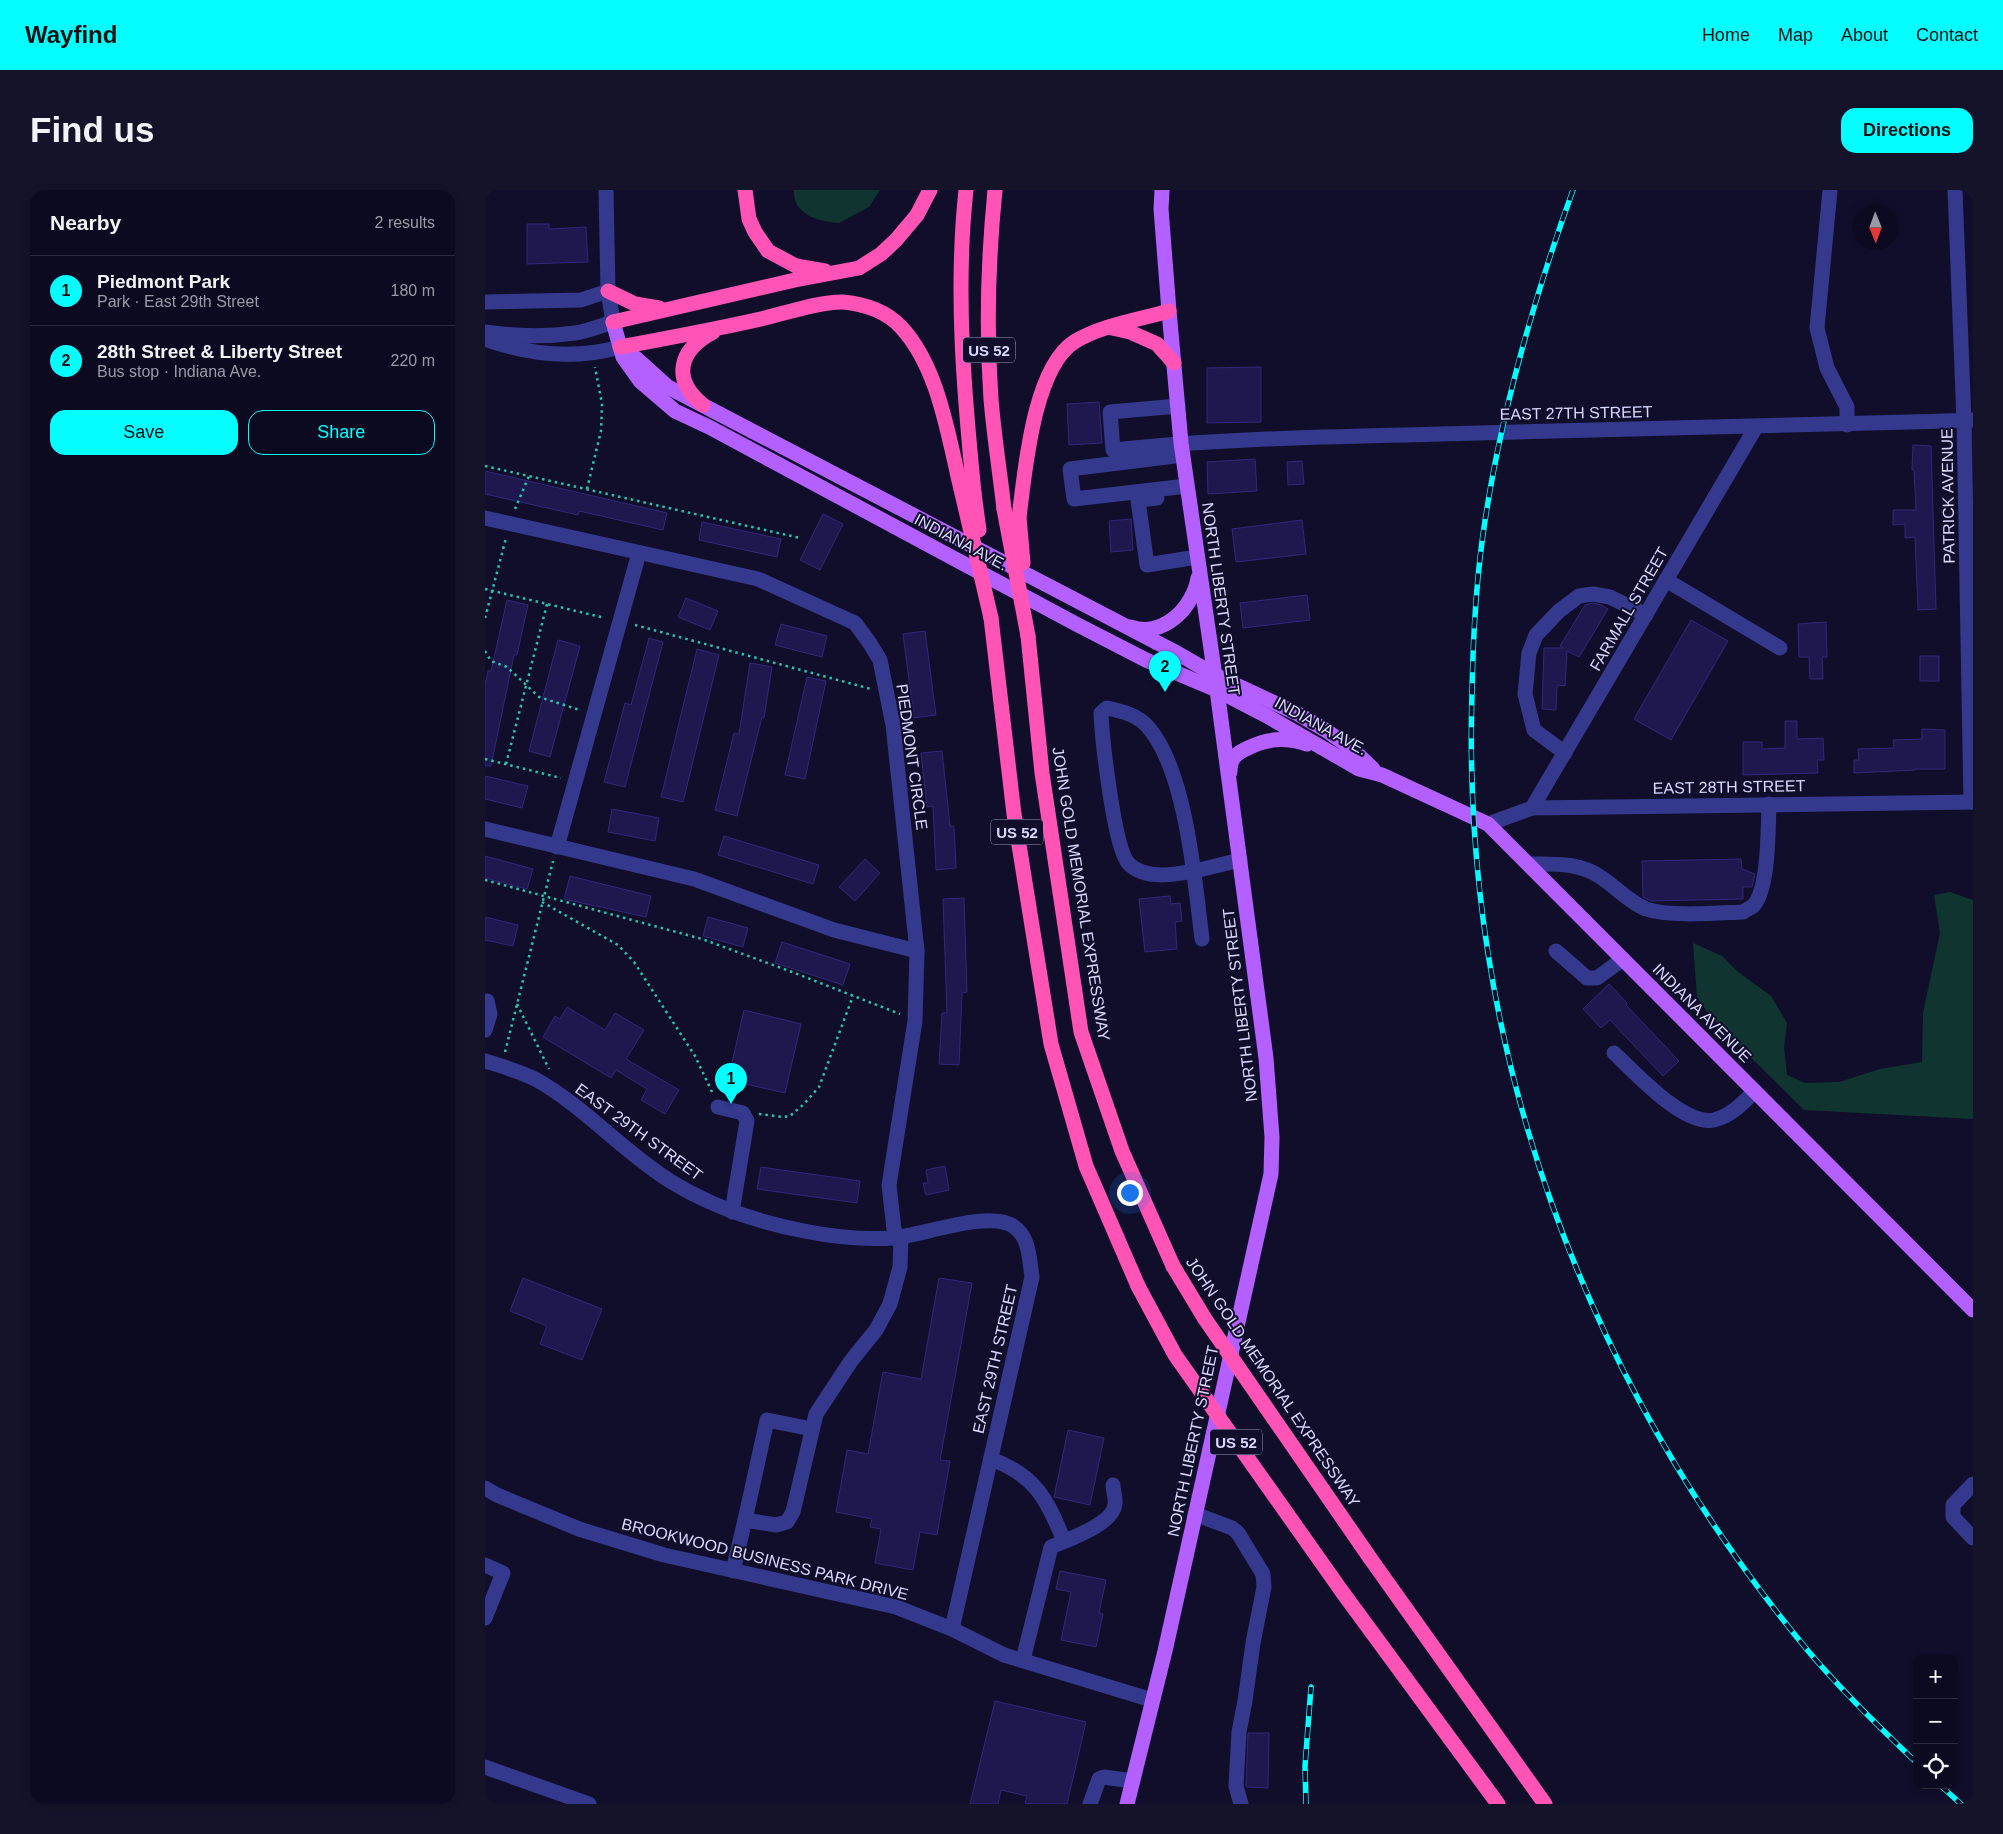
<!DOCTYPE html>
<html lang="en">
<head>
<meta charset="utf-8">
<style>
	body { margin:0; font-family:Helvetica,sans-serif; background:#151329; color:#f1f3f6 }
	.controls { position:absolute; right:15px; bottom:15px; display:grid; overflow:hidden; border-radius:10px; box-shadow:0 2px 8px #0003 }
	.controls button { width:45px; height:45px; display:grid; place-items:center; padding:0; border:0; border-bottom:1px solid #2c2b3e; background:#0c0a20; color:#f1f3f6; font:25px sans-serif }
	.compass { position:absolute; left:1368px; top:15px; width:45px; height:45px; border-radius:50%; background:#0c0a20; box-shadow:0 2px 8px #0003; rotate:179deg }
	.you { position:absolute; left:644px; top:1002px; width:18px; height:18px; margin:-12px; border:4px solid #fff; border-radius:50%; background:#1a73e8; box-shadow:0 0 0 8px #1a73e833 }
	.badge { display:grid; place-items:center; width:32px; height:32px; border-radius:50%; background:#04fdff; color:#111; font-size:16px; font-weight:700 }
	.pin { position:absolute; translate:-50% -41px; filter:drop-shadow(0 1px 2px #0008) }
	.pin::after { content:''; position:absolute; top:26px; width:18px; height:15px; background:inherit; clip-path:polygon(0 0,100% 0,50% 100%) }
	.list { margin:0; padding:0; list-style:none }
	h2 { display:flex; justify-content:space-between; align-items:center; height:65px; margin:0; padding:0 20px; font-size:21px }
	h2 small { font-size:16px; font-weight:400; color:#9a9aa5 }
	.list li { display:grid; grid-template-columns:32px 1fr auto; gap:15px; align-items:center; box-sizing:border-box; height:70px; padding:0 20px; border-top:1px solid #2c2b3e }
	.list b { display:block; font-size:19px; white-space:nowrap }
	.list p { margin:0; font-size:16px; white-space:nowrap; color:#9a9aa5 }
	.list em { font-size:16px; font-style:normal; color:#9a9aa5 }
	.actions { display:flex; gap:10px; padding:15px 20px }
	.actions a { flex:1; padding:11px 0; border:1px solid #04fdff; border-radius:15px; text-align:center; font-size:18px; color:#04fdff }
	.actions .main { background:#04fdff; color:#111 }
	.icon { flex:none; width:28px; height:28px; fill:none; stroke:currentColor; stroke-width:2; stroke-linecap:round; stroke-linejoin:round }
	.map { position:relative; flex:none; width:1488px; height:1614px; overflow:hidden; border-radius:15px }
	header { display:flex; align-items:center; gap:30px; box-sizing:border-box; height:70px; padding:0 25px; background:#04fdff; color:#111 }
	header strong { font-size:24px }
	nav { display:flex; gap:28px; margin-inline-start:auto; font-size:18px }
	.intro { display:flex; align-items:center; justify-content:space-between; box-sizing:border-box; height:120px; padding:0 30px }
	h1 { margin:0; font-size:35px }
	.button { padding:12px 22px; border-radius:15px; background:#04fdff; color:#111; font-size:18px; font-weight:700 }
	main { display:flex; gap:30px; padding:0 30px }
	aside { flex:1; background:#0c0a20; border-radius:15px; box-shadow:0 2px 8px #0003 }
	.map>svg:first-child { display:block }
	.green { fill:#103531 }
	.building { fill:#1e184e; stroke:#31287c }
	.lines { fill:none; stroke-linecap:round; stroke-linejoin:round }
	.path { stroke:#24c7ae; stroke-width:2.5; stroke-dasharray:2.5 4; stroke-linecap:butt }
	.minor { stroke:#34398e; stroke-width:15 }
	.major { stroke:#b45fff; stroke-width:15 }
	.highway { stroke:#ff53b5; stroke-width:15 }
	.rail-casing { stroke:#04fdff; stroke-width:5.5 }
	.rail { stroke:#100e2b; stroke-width:4; stroke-dasharray:11; stroke-linecap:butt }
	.highway-bridge { stroke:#ff53b5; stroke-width:15 }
	.labels { text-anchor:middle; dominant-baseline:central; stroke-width:4; stroke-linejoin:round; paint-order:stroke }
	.shield { fill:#100e2b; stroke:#9c9bbf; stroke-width:1 }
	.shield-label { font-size:15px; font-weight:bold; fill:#d8d8ff }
	.street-label { font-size:16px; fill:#d8d8ff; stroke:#100e2b }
</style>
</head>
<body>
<header>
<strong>Wayfind</strong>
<nav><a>Home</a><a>Map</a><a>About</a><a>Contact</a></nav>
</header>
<div class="intro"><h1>Find us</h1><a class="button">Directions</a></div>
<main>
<aside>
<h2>Nearby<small>2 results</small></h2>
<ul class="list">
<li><span class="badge">1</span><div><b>Piedmont Park</b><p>Park · East 29th Street</p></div><em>180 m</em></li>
<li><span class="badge">2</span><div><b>28th Street &amp; Liberty Street</b><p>Bus stop · Indiana Ave.</p></div><em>220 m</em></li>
</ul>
<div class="actions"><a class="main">Save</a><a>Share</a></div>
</aside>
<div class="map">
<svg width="1488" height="1614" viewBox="0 0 1488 1614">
	<rect width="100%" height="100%" fill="#100e2b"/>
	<g class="green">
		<path d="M 309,0 L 395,0 L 384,17 L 354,33 C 334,32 307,24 309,0 Z"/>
		<path d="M 1465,702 L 1488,710 L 1488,929 L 1319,920 L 1226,828 L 1212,807 L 1208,753 L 1237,766 L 1252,781 L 1286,806 L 1302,833 L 1299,857 L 1302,885 L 1320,893 L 1354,892 L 1395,879 L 1437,872 L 1438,823 L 1455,743 L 1449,705 Z"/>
	</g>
	<g class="building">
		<path d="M 42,34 L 64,34 L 64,39 L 101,37 L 103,72 L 42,74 Z"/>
		<path d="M 776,177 L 776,232 L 722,233 L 722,178 Z"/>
		<path d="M 614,212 L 617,253 L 584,255 L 582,214 Z"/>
		<path d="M 1428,255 L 1446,256 L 1451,419 L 1433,420 L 1430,347 L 1420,348 L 1420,334 L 1408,335 L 1408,320 L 1431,320 L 1429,280 L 1427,280 Z"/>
		<path d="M 770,269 L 772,301 L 723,304 L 722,272 Z"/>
		<path d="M 817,271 L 819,294 L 803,295 L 802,272 Z"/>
		<path d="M 0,281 L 182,323 L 178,340 L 94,321 L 93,325 L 0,304 Z"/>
		<path d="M 338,324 L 358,334 L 335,380 L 315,370 Z"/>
		<path d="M 646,329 L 648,360 L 626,362 L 624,331 Z"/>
		<path d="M 817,330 L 821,364 L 751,372 L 747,339 Z"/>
		<path d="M 217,332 L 296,349 L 292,367 L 214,350 Z"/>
		<path d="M 822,405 L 825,430 L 758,438 L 755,413 Z"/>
		<path d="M 201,408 L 233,421 L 225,440 L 193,427 Z"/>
		<path d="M 22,410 L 43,415 L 32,465 L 29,465 L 6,576 L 0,576 L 0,495 L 3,481 L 6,481 Z"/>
		<path d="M 1108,413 L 1116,415 L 1123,419 L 1094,467 L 1082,461 L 1080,496 L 1072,495 L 1071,520 L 1057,519 L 1059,458 L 1078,458 L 1075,456 L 1100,415 Z"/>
		<path d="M 1206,430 L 1243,451 L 1186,550 L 1149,529 Z"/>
		<path d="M 1341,432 L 1342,467 L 1337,467 L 1338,489 L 1325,489 L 1324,467 L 1314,467 L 1313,434 Z"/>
		<path d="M 296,434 L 342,446 L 337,467 L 290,455 Z"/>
		<path d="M 440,441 L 451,525 L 429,528 L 418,444 Z"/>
		<path d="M 164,448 L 178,452 L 140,597 L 119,592 L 140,513 L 146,515 Z"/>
		<path d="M 73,450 L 95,456 L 65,567 L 44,561 Z"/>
		<path d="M 212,459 L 234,465 L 198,612 L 176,607 Z"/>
		<rect x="1435" y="466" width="19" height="25"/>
		<path d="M 265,473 L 287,477 L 279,528 L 277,527 L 252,626 L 230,620 L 249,543 L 254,544 Z"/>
		<path d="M 322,487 L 341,491 L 320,589 L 300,585 Z"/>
		<path d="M 1300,531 L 1312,531 L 1312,549 L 1338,548 L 1339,570 L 1332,570 L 1333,583 L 1258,585 L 1258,552 L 1277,552 L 1277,559 L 1300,558 Z"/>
		<path d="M 1437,539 L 1460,540 L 1460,579 L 1430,579 L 1430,580 L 1369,583 L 1369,570 L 1374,570 L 1373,559 L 1409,558 L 1408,550 L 1437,549 Z"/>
		<path d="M 457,561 L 465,636 L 469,636 L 471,678 L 451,680 L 448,616 L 442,617 L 436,563 Z"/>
		<path d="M 0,586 L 43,596 L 37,618 L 0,609 Z"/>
		<path d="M 127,619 L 174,628 L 170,651 L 123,642 Z"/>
		<path d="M 239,646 L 334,675 L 328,694 L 233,665 Z"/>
		<path d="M 0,666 L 48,679 L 42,699 L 0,688 Z"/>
		<path d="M 380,669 L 395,683 L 370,711 L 354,697 Z"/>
		<path d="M 1256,669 L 1257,679 L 1270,684 L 1267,697 L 1258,697 L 1258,709 L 1166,711 L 1158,707 L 1157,671 Z"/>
		<path d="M 85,686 L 166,706 L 161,727 L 79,709 Z"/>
		<path d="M 685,706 L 686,714 L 695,713 L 697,731 L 690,732 L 692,759 L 660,762 L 654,709 Z"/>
		<path d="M 479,708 L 482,802 L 477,803 L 474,875 L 454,874 L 457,823 L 462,823 L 458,709 Z"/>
		<path d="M 0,727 L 33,735 L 28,756 L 0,750 Z"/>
		<path d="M 223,727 L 263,738 L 258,757 L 218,746 Z"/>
		<path d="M 297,752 L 365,774 L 358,795 L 290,773 Z"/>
		<path d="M 1124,794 L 1142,813 L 1141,815 L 1194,871 L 1178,886 L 1125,830 L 1116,838 L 1098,819 Z"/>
		<path d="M 82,817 L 120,840 L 130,823 L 159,840 L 141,869 L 194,900 L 180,924 L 156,910 L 162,899 L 131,880 L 126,888 L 58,847 L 70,826 L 75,829 Z"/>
		<path d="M 259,820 L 316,834 L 300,903 L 243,890 Z"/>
		<path d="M 460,976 L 464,1000 L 441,1005 L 438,993 L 443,993 L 441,980 Z"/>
		<path d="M 276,977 L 375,991 L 372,1013 L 272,999 Z"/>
		<path d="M 38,1088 L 117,1119 L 97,1170 L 55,1154 L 62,1136 L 25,1121 Z"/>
		<path d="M 454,1088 L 487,1093 L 455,1270 L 465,1271 L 452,1345 L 435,1342 L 428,1380 L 390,1373 L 396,1339 L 385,1337 L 387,1329 L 351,1322 L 362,1260 L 383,1264 L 398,1182 L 436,1189 Z"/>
		<path d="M 583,1240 L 619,1248 L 605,1315 L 569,1307 Z"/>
		<path d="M 575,1381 L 621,1390 L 614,1423 L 618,1424 L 611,1457 L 576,1450 L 586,1402 L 571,1399 Z"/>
		<path d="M 510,1511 L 601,1532 L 582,1614 L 547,1614 L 540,1613 L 542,1606 L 516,1600 L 513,1614 L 485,1614 Z"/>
		<path d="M 763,1543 L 784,1543 L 783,1598 L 761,1597 Z"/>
	</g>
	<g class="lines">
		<g class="path">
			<path d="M 0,276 L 315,348"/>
			<path d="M 102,299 L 116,241 L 117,214 L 110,177"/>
			<path d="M 30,319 L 44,286"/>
			<path d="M 0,399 L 120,428"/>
			<path d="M 0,428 L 21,348"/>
			<path d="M 150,435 L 386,499"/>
			<path d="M 0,461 L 6,471 L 22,477 L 54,507 L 95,520"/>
			<path d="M 0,569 L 76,588"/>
			<path d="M 21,574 L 62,414"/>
			<path d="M 0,690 L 217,749 L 307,782 L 415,824"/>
			<path d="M 57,712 L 133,755 L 149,772 L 210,866 L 228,904"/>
			<path d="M 32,814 L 64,879"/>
			<path d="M 20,862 L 68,671"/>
			<path d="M 274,924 L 298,927 L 305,926 L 319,914 L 334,897 L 368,806"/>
		</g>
		<g class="minor">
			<path d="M 1345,0 L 1332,138 L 1342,178 L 1362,217 L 1362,235"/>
			<path d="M 1470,0 L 1479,231 L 1486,612"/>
			<path d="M 0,112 L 96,110 L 123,101"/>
			<path d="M 0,142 C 28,146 61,147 90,143 C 103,141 115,136 128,132 L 123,101 L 121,0"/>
			<path d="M 0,149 C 44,165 89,170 135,157"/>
			<path d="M 693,216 L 625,222 L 628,260 C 737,248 847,247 956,244 C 1134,239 1311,236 1488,230"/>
			<path d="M 698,265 L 585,279 L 589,309 L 702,296"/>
			<path d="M 672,308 L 653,310 L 662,375 L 712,367"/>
			<path d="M 0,328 L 273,389 L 370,433 L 384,452 L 395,470 L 408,535 L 432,761 L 430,831 L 404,995 L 410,1048"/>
			<path d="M 1181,390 L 1295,458"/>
			<path d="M 1080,563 L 1049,540 L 1040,504 L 1044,463 L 1051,445 L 1074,421 L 1094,406 L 1108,404 L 1125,407 L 1161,425"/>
			<path d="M 1047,618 L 1271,237"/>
			<path d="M 1003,634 L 1047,618 L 1488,612"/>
			<path d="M 0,639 L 209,689 L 349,740 L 432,761"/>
			<path d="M 72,657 L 154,363"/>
			<path d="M 1043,674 C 1069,674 1095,672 1117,688 C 1132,698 1144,712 1161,719 C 1185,727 1232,723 1258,722 C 1261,720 1265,718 1268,716 C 1284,700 1283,638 1284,614"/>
			<path d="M 717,749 C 710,692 701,580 663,537 C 653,525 636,521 622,518 L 616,523 C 617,547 629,660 644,674 C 661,691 693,684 714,680 L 755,670"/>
			<path d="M 1071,761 L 1102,788 L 1112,788 L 1138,769"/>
			<path d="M 0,811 L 2,811 L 5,824 L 0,840"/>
			<path d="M 1129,863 C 1151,883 1198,936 1229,930 C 1246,926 1258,913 1270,901"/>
			<path d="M 0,871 C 16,876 34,881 50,889 C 99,916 137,961 185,991 C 227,1017 272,1032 319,1041 C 349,1047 378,1050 409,1048 C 438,1045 503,1020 528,1036 C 545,1047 544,1069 547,1087 L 467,1439"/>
			<path d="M 233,917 L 258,923 L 262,931 L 247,1022"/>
			<path d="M 506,1269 C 550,1285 562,1309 579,1351"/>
			<path d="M 1488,1294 L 1468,1315 L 1468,1327 L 1488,1348"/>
			<path d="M 0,1298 L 12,1305 L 94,1339 L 179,1365 L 411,1417 L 467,1439 L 519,1465 L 667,1510"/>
			<path d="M 710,1324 L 747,1338 L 753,1343 L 778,1384 L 779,1397 L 768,1453 L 760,1511 L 754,1542 L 751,1596 L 756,1614"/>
			<path d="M 260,1330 L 282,1230 L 327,1239"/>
			<path d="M 0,1375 L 18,1383 L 0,1428"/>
			<path d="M 248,1381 L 260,1330 L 291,1335 L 302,1332 L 308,1322 L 331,1224 L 366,1171 L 391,1140 L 405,1114 L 415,1077 L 416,1046"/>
			<path d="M 538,1470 L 566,1357 C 582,1350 629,1334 630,1314 C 631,1308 628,1301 628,1295"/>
			<path d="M 0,1577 L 104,1614"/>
			<path d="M 605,1614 L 614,1589 L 619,1587 L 648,1591"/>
		</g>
		<g class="major">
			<path d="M 128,132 L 138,167 L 155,191 L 190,221 L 224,237 L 591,434 L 661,470 L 732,500 L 782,526 L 874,579 L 897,585 L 1003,634 L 1488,1120"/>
			<path d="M 136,158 L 152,169 L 183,197 L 692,463 L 730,485 L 813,524 L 842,541 L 867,559 L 888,579"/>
			<path d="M 646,437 C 678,448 708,418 713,388"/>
			<path d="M 745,582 C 745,569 750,564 761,559 C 782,548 800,547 822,554"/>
			<path d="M 642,1614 L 680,1461 L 786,984 L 787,947 L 781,868 L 732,500 L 696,253 L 684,121 L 676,19 L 677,0"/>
		</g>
		<g class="highway">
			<path d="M 260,0 L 264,29 L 270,42 L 283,61 L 311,76 L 340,81"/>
			<path d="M 481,0 C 470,101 479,202 489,303"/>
			<path d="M 510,0 C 503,70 501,139 506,209 C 509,246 515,283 519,319"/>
			<path d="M 123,101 L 150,114 L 174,118"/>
			<path d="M 128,132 L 310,90 L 374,78 L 396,64 L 411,50 L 432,25 L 445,0"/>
			<path d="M 627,138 L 645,142 L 672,154 L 689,173"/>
			<path d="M 135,157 C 183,148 232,139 280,128 C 301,123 337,111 358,112 C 379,114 401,121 416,137 C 454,178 463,246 476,299"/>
			<path d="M 218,215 C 186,189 194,160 228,142"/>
			<path d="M 534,327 C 540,282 548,179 589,152 C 617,135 653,130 684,121"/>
			<path d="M 506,428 L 529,624 L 566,854 L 601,976 L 653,1096"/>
			<path d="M 543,446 L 557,583 L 596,842 L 637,961 L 688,1076"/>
			<path d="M 885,1368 L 1060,1614"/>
			<path d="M 858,1403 L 1013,1614"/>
		</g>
		<defs>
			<g id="rail">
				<path d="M 1088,0 C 1049,108 1017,218 1000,331 C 991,388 988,445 987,503 C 976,857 1098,1190 1324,1462 C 1357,1501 1395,1538 1432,1573"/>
				<path d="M 1455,1595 L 1476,1614"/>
				<path d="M 821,1614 L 820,1576 L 826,1497"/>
			</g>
		</defs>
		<use href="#rail" class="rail-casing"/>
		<use href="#rail" class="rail"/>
		<g class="highway-bridge">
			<path d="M 476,299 L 506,428"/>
			<path d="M 489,303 L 494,340"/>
			<path d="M 519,319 L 543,446"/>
			<path d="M 534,327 L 538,373"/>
			<path d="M 688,1076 L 720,1129 L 885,1368"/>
			<path d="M 653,1096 L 690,1165 L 858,1403"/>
		</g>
	</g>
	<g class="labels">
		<g class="shield">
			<rect x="478" y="147.5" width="52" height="25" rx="4"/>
			<rect x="506" y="629.5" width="52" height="25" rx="4"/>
			<rect x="725" y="1239.5" width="52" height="25" rx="4"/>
		</g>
		<g class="shield-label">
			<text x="504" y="160">US 52</text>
			<text x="532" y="642">US 52</text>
			<text x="751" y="1252">US 52</text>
		</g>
		<g class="street-label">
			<text transform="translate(1091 223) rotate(-1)">EAST 27TH STREET</text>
			<text transform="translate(1463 306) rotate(-91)">PATRICK AVENUE</text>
			<text transform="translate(476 352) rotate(28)">INDIANA AVE.</text>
			<text transform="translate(736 409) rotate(82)">NORTH LIBERTY STREET</text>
			<text transform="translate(1144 419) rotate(-60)">FARMALL STREET</text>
			<text transform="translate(836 536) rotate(29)">INDIANA AVE.</text>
			<text transform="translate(427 567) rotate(82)">PIEDMONT CIRCLE</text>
			<text transform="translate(1244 597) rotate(-1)">EAST 28TH STREET</text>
			<text transform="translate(596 704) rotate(81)">JOHN GOLD MEMORIAL EXPRESSWAY</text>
			<text transform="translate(755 815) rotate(-97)">NORTH LIBERTY STREET</text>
			<text transform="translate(1217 823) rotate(45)">INDIANA AVENUE</text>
			<text transform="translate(154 942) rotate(36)">EAST 29TH STREET</text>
			<text transform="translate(510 1169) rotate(-77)">EAST 29TH STREET</text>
			<text transform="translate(788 1192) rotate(56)">JOHN GOLD MEMORIAL EXPRESSWAY</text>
			<text transform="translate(708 1251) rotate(-78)">NORTH LIBERTY STREET</text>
			<text transform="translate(280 1369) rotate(14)">BROOKWOOD BUSINESS PARK DRIVE</text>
		</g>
	</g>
</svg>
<div class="controls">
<button>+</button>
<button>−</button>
<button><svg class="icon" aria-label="locate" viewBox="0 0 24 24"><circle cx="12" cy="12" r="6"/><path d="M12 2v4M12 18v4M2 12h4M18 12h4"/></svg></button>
</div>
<svg class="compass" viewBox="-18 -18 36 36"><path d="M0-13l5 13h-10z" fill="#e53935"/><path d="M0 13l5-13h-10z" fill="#9a9aa5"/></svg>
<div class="you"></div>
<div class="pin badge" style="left:246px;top:914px">1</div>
<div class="pin badge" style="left:680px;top:502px">2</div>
</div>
</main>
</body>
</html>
